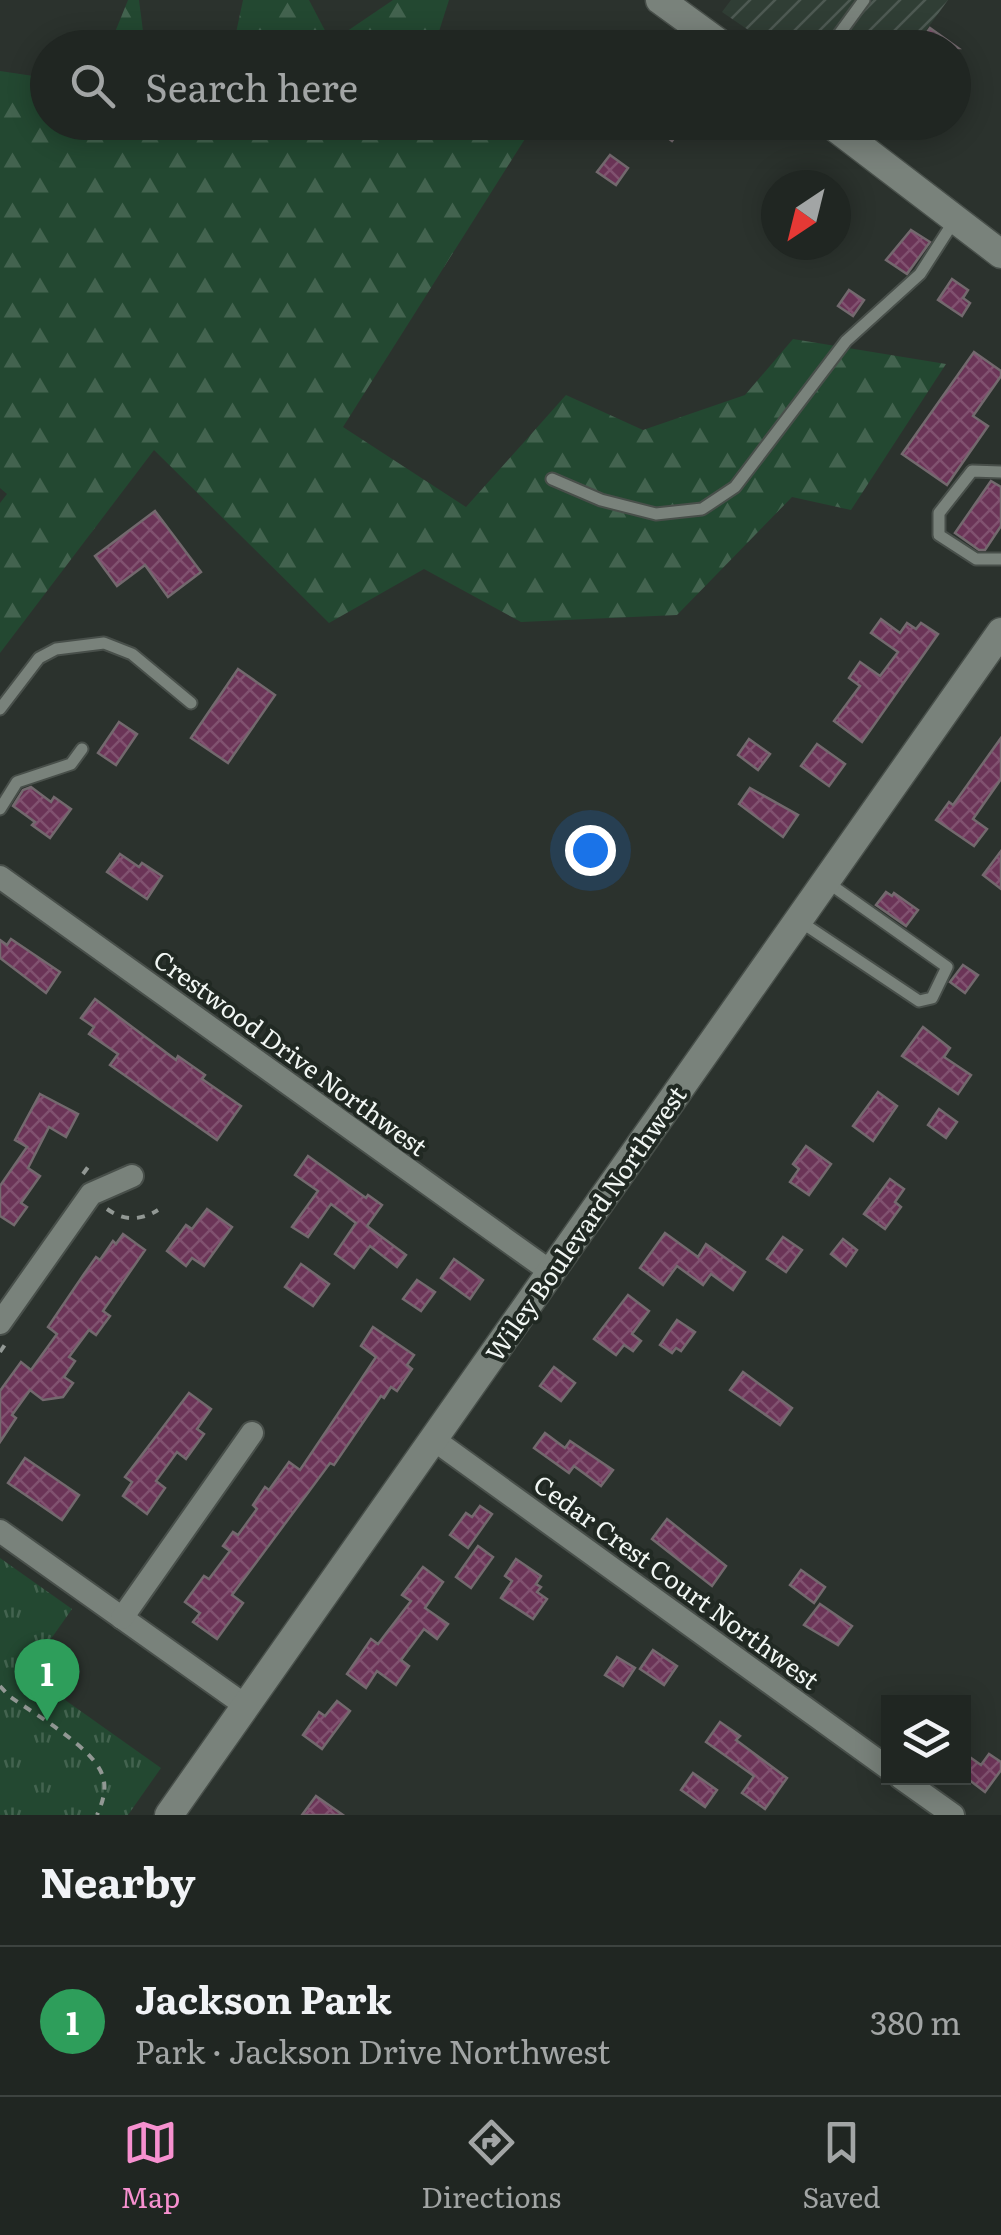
<!DOCTYPE html>
<html lang="en">
<head>
<meta charset="utf-8">
<style>
	body { margin:0; font-family:Literata,serif; background:#2d322f; color:#f1f3f6 }
	.controls { position:absolute; right:30px; bottom:30px; display:grid; overflow:hidden; border-radius:0px; box-shadow:0 5px 25px #0003 }
	.controls button { width:90px; height:90px; display:grid; place-items:center; padding:0; border:0; border-bottom:2px solid #3d4340; background:#202622; color:#f1f3f6; font:50px sans-serif }
	.compass { position:absolute; left:761px; top:170px; width:90px; height:90px; border-radius:50%; background:#202622; box-shadow:0 5px 25px #0003; rotate:215deg }
	.you { position:absolute; left:590px; top:850px; width:35px; height:35px; margin:-25px; border:8px solid #fff; border-radius:50%; background:#1a73e8; box-shadow:0 0 0 15px #1a73e833 }
	.badge { display:grid; place-items:center; width:65px; height:65px; border-radius:50%; background:#f690cf; color:#fff; font-size:32px; font-weight:700 }
	.pin { position:absolute; translate:-50% -82px; filter:drop-shadow(0 2px 5px #0008) }
	.pin::after { content:''; position:absolute; top:52px; width:35px; height:30px; background:inherit; clip-path:polygon(0 0,100% 0,50% 100%) }
	.list { margin:0; padding:0; list-style:none }
	h2 { display:flex; justify-content:space-between; align-items:center; height:130px; margin:0; padding:0 40px; font-size:42px }
	h2 small { font-size:32px; font-weight:400; color:#a2a5a5 }
	.list li { display:grid; grid-template-columns:65px 1fr auto; gap:30px; align-items:center; box-sizing:border-box; height:150px; padding:0 40px; border-top:2px solid #3d4340 }
	.list b { display:block; font-size:38px; white-space:nowrap }
	.list p { margin:0; font-size:32px; white-space:nowrap; color:#a2a5a5 }
	.list em { font-size:32px; font-style:normal; color:#a2a5a5 }
	.icon { flex:none; width:55px; height:55px; fill:none; stroke:currentColor; stroke-width:2; stroke-linecap:round; stroke-linejoin:round }
	.map { position:relative; flex:none; width:1001px; height:1815px; overflow:hidden }
	.search { position:absolute; background:#202622; box-shadow:0 5px 25px #0003; left:30px; right:30px; top:30px; height:110px; display:flex; align-items:center; gap:25px; box-sizing:border-box; padding:0 35px; border-radius:55px; color:#a2a5a5; font-size:38px }
	.sheet { height:280px; background:#202622 }
	nav { display:flex; justify-content:space-around; align-items:center; box-sizing:border-box; height:140px; border-top:2px solid #3d4340; background:#202622; font-size:28px; color:#a2a5a5 }
	nav a { display:grid; justify-items:center; gap:5px }
	nav .on { color:#f690cf }
	.map>svg:first-child { display:block }
	.industrial { fill:url(#industrial-furrows) }
	.grass { fill:url(#grass-tufts) }
	.forest { fill:url(#forest-firs) }
	.building { fill:url(#building-cross-hatch); stroke:#73696e; stroke-width:2.5 }
	.lines { fill:none; stroke-linecap:round; stroke-linejoin:round }
	.service-casing { stroke:#484f4a; stroke-width:15 }
	.minor-casing { stroke:#484f4a; stroke-width:26 }
	.tertiary-casing { stroke:#484f4a; stroke-width:31 }
	.secondary-casing { stroke:#484f4a; stroke-width:31 }
	.path { stroke:#929894; stroke-width:4; stroke-dasharray:8 8; stroke-linecap:butt }
	.service { stroke:#79827b; stroke-width:11 }
	.minor { stroke:#79827b; stroke-width:22 }
	.tertiary { stroke:#79827b; stroke-width:28 }
	.secondary { stroke:#79827b; stroke-width:28 }
	.labels { text-anchor:middle; dominant-baseline:central; stroke-width:8; stroke-linejoin:round; paint-order:stroke }
	.street-label { font-size:25px; fill:#f1f6f3; stroke:#212923 }
</style>
</head>
<body>
<div class="map">
<svg width="1001" height="1815" viewBox="0 0 1001 1815">
	<defs>
		<pattern id="industrial-furrows" width="10" height="10" patternUnits="userSpaceOnUse" patternTransform="scale(2.5)"><rect width="10" height="10" fill="#303e35"/><path d="M-1 1l2-2M0 10L10 0M9 11l2-2" fill="none" stroke="#4e5a53"/></pattern>
		<pattern id="grass-tufts" width="24" height="20" patternUnits="userSpaceOnUse" patternTransform="scale(2.5)"><rect width="24" height="20" fill="#234831"/><path d="M3 7l-1-3M5 7V3M7 7l1-3M15 17l-1-3M17 17v-4M19 17l1-3" fill="none" stroke="#43634f"/></pattern>
		<pattern id="forest-firs" width="22" height="20" patternUnits="userSpaceOnUse" patternTransform="scale(2.5)"><rect width="22" height="20" fill="#234831"/><path d="M5 1l3.5 6h-7zM16 11l3.5 6h-7z" fill="#43634f"/></pattern>
		<pattern id="building-cross-hatch" width="8" height="8" patternUnits="userSpaceOnUse" patternTransform="scale(2.5)"><rect width="8" height="8" fill="#6b3457"/><path d="M0 0l8 8M0 8l8-8" fill="none" stroke="#815270"/></pattern>
	</defs>
	<rect width="100%" height="100%" fill="#2b322d"/>
	<path class="industrial" d="M 731,0 L 948,0 L 914,47 L 773,47 L 722,12 Z"/>
	<path class="grass" d="M 0,1558 L 72,1609 L 27,1673 L 161,1768 L 128,1815 L 0,1815 Z"/>
	<g class="forest">
		<path d="M 128,0 L 139,0 L 145,47 L 109,47 Z"/>
		<path d="M 243,0 L 309,0 L 331,42 L 393,0 L 449,0 L 434,47 L 233,47 Z"/>
		<path d="M 0,71 L 47,78 L 48,122 L 535,123 L 343,427 L 466,507 L 566,395 L 643,430 L 745,395 L 793,339 L 946,364 L 851,510 L 792,497 L 677,615 L 521,622 L 424,569 L 329,623 L 154,450 L 0,653 L 0,503 L 7,494 L 0,488 Z"/>
	</g>
	<g class="building">
		<path d="M 930,28 L 958,48 L 916,48 Z"/>
		<path d="M 647,122 L 686,122 L 672,141 Z"/>
		<path d="M 610,155 L 628,168 L 616,185 L 597,172 Z"/>
		<path d="M 911,230 L 930,242 L 907,274 L 886,260 Z"/>
		<path d="M 952,279 L 968,290 L 963,298 L 970,303 L 962,316 L 938,300 Z"/>
		<path d="M 849,290 L 864,300 L 853,316 L 838,306 Z"/>
		<path d="M 974,352 L 1001,371 L 1001,376 L 973,416 L 988,426 L 947,485 L 902,454 Z"/>
		<path d="M 991,481 L 1001,487 L 1001,526 L 985,550 L 979,550 L 955,533 Z"/>
		<path d="M 155,511 L 201,572 L 168,597 L 145,565 L 117,586 L 95,556 Z"/>
		<path d="M 881,619 L 900,633 L 907,623 L 916,629 L 921,623 L 938,634 L 862,742 L 834,721 L 860,686 L 849,678 L 860,662 L 880,676 L 898,652 L 871,633 Z"/>
		<path d="M 238,669 L 275,695 L 228,763 L 191,738 Z"/>
		<path d="M 119,722 L 137,734 L 116,765 L 98,753 Z"/>
		<path d="M 1001,738 L 1001,779 L 973,819 L 987,829 L 974,846 L 936,820 L 949,802 L 953,805 Z"/>
		<path d="M 749,739 L 770,754 L 758,770 L 738,755 Z"/>
		<path d="M 817,744 L 845,764 L 829,786 L 801,766 Z"/>
		<path d="M 31,787 L 51,802 L 54,797 L 71,809 L 50,838 L 32,825 L 35,822 L 13,806 L 23,790 Z"/>
		<path d="M 750,788 L 798,815 L 783,837 L 739,804 Z"/>
		<path d="M 1001,851 L 1001,889 L 983,875 Z"/>
		<path d="M 120,854 L 139,867 L 142,863 L 162,876 L 147,899 L 107,872 Z"/>
		<path d="M 886,892 L 892,896 L 894,893 L 918,910 L 906,926 L 876,905 Z"/>
		<path d="M 11,939 L 60,972 L 46,993 L 0,958 L 0,940 L 7,945 Z"/>
		<path d="M 963,965 L 978,975 L 965,993 L 950,982 Z"/>
		<path d="M 95,999 L 176,1060 L 178,1056 L 205,1075 L 202,1079 L 241,1106 L 217,1140 L 110,1065 L 118,1054 L 89,1034 L 94,1027 L 81,1018 Z"/>
		<path d="M 923,1027 L 950,1048 L 944,1057 L 971,1075 L 958,1094 L 902,1056 Z"/>
		<path d="M 878,1092 L 897,1106 L 873,1141 L 853,1126 Z"/>
		<path d="M 40,1094 L 78,1114 L 66,1137 L 49,1127 L 28,1168 L 40,1176 L 21,1203 L 27,1207 L 14,1225 L 0,1216 L 0,1186 L 27,1147 L 15,1140 Z"/>
		<path d="M 939,1109 L 957,1122 L 946,1138 L 928,1125 Z"/>
		<path d="M 806,1146 L 831,1164 L 809,1195 L 790,1182 L 799,1169 L 793,1164 Z"/>
		<path d="M 308,1156 L 366,1198 L 368,1195 L 382,1205 L 367,1226 L 406,1255 L 397,1267 L 370,1246 L 354,1268 L 335,1254 L 356,1223 L 331,1204 L 308,1237 L 292,1227 L 318,1191 L 295,1175 Z"/>
		<path d="M 890,1179 L 904,1189 L 895,1202 L 901,1207 L 885,1229 L 864,1214 Z"/>
		<path d="M 207,1209 L 232,1227 L 204,1266 L 192,1258 L 186,1266 L 167,1251 L 186,1225 L 192,1229 Z"/>
		<path d="M 665,1233 L 698,1257 L 706,1244 L 745,1272 L 733,1290 L 711,1274 L 703,1285 L 677,1266 L 663,1285 L 640,1268 Z"/>
		<path d="M 123,1234 L 145,1250 L 103,1311 L 110,1316 L 96,1335 L 89,1330 L 69,1357 L 75,1361 L 64,1377 L 73,1383 L 63,1397 L 43,1400 L 30,1390 L 12,1415 L 16,1418 L 0,1442 L 0,1391 L 21,1362 L 31,1370 L 57,1334 L 48,1327 L 84,1274 L 96,1257 L 100,1260 L 113,1241 L 116,1244 Z"/>
		<path d="M 783,1237 L 802,1250 L 786,1272 L 767,1259 Z"/>
		<path d="M 843,1239 L 857,1250 L 846,1266 L 831,1254 Z"/>
		<path d="M 454,1259 L 483,1280 L 470,1299 L 441,1278 Z"/>
		<path d="M 301,1264 L 329,1284 L 313,1306 L 285,1287 Z"/>
		<path d="M 417,1280 L 435,1292 L 421,1311 L 403,1299 Z"/>
		<path d="M 628,1295 L 649,1311 L 632,1334 L 641,1341 L 633,1351 L 624,1345 L 616,1355 L 594,1339 Z"/>
		<path d="M 677,1320 L 695,1332 L 681,1351 L 676,1348 L 672,1353 L 660,1345 Z"/>
		<path d="M 373,1327 L 414,1355 L 407,1365 L 412,1369 L 397,1391 L 391,1387 L 384,1398 L 381,1396 L 334,1465 L 330,1463 L 232,1595 L 243,1603 L 217,1639 L 193,1622 L 200,1613 L 185,1602 L 204,1576 L 209,1579 L 230,1551 L 223,1546 L 233,1532 L 238,1535 L 257,1509 L 253,1505 L 265,1487 L 269,1490 L 289,1462 L 300,1470 L 360,1381 L 376,1357 L 361,1346 Z"/>
		<path d="M 554,1367 L 575,1383 L 561,1401 L 540,1386 Z"/>
		<path d="M 743,1372 L 792,1408 L 780,1425 L 730,1390 Z"/>
		<path d="M 189,1393 L 211,1409 L 197,1429 L 204,1434 L 186,1459 L 177,1452 L 156,1481 L 165,1488 L 147,1514 L 123,1496 L 132,1482 L 125,1477 Z"/>
		<path d="M 545,1433 L 565,1448 L 570,1441 L 613,1470 L 601,1486 L 574,1466 L 569,1473 L 534,1448 Z"/>
		<path d="M 25,1458 L 79,1495 L 62,1520 L 8,1483 Z"/>
		<path d="M 480,1506 L 492,1514 L 468,1548 L 450,1535 L 466,1513 L 472,1517 Z"/>
		<path d="M 667,1519 L 726,1566 L 712,1586 L 652,1539 Z"/>
		<path d="M 478,1546 L 493,1557 L 471,1588 L 456,1577 Z"/>
		<path d="M 516,1559 L 541,1576 L 536,1584 L 541,1587 L 537,1592 L 547,1599 L 533,1619 L 501,1598 L 512,1581 L 505,1576 Z"/>
		<path d="M 423,1567 L 443,1582 L 425,1608 L 448,1624 L 437,1639 L 424,1629 L 401,1660 L 409,1666 L 396,1685 L 377,1671 L 366,1688 L 347,1674 L 371,1639 L 378,1644 L 411,1601 L 402,1595 Z"/>
		<path d="M 801,1570 L 825,1587 L 814,1603 L 790,1585 Z"/>
		<path d="M 820,1604 L 852,1626 L 838,1645 L 804,1625 Z"/>
		<path d="M 653,1650 L 677,1666 L 664,1685 L 640,1669 Z"/>
		<path d="M 617,1657 L 635,1668 L 623,1686 L 605,1675 Z"/>
		<path d="M 337,1701 L 350,1711 L 322,1749 L 303,1735 L 319,1712 L 325,1716 Z"/>
		<path d="M 720,1722 L 740,1736 L 736,1740 L 787,1778 L 765,1809 L 742,1793 L 754,1776 L 706,1742 Z"/>
		<path d="M 964,1753 L 981,1765 L 989,1754 L 1001,1762 L 1001,1770 L 985,1792 L 964,1776 Z"/>
		<path d="M 693,1773 L 717,1790 L 705,1807 L 681,1790 Z"/>
		<path d="M 316,1796 L 343,1815 L 302,1815 Z"/>
	</g>
	<g class="lines">
		<defs>
			<g id="service">
				<path d="M 829,48 L 864,0"/>
				<path d="M 1001,472 L 972,471 L 939,513 L 939,535 L 976,559 L 1001,559"/>
				<path d="M 552,479 L 601,500 L 656,514 L 702,509 L 735,487 L 846,341 L 920,274 L 956,218"/>
				<path d="M 0,709 L 39,658 L 56,649 L 104,643 L 132,654 L 191,703"/>
				<path d="M 0,809 L 17,782 L 71,764 L 82,749"/>
				<path d="M 798,920 L 919,1001 L 932,998 L 947,967 L 827,882"/>
			</g>
			<g id="minor">
				<path d="M 0,877 L 551,1272"/>
				<path d="M 0,1323 L 91,1194 L 132,1176"/>
				<path d="M 433,1439 L 888,1768"/>
				<path d="M 0,1531 L 246,1706"/>
				<path d="M 122,1618 L 252,1433"/>
				<path d="M 901,1778 L 953,1815"/>
			</g>
			<path id="tertiary" d="M 169,1815 L 1001,632"/>
			<g id="secondary">
				<path d="M 660,0 L 726,48"/>
				<path d="M 828,122 L 1001,254"/>
			</g>
		</defs>
		<use href="#service" class="service-casing"/>
		<use href="#minor" class="minor-casing"/>
		<use href="#tertiary" class="tertiary-casing"/>
		<use href="#secondary" class="secondary-casing"/>
		<g class="path">
			<path d="M 83,1174 L 91,1163"/>
			<path d="M 107,1209 C 124,1221 140,1221 158,1210"/>
			<path d="M 0,1352 L 6,1343"/>
			<path d="M 0,1686 L 9,1696 C 34,1714 95,1748 103,1777 C 107,1790 102,1804 97,1815"/>
		</g>
		<use href="#service" class="service"/>
		<use href="#minor" class="minor"/>
		<use href="#tertiary" class="tertiary"/>
		<use href="#secondary" class="secondary"/>
	</g>
	<g class="labels">
		<g class="street-label">
			<text transform="translate(291 1052) rotate(36)">Crestwood Drive Northwest</text>
			<text transform="translate(585 1223) rotate(-55)">Wiley Boulevard Northwest</text>
			<text transform="translate(677 1581) rotate(36)">Cedar Crest Court Northwest</text>
		</g>
	</g>
</svg>
<div class="controls">
<button><svg class="icon" aria-label="layers" viewBox="0 0 24 24"><path d="M12 4l9 5-9 5-9-5zM3 14l9 5 9-5"/></svg></button>
</div>
<svg class="compass" viewBox="-18 -18 36 36"><path d="M0-13l5 13h-10z" fill="#e53935"/><path d="M0 13l5-13h-10z" fill="#a2a5a5"/></svg>
<div class="you"></div>
<div class="pin badge" style="left:47px;top:1721px;background:#2e9e5b">1</div>
<div class="search"><svg class="icon" aria-label="search" viewBox="0 0 24 24"><circle cx="10" cy="10" r="6"/><path d="M15 15l6 6"/></svg>Search here</div>
</div>
<section class="sheet">
<h2>Nearby<small></small></h2>
<ul class="list">
<li><span class="badge" style="background:#2e9e5b">1</span><div><b>Jackson Park</b><p>Park · Jackson Drive Northwest</p></div><em>380 m</em></li>
</ul>
</section>
<nav>
<a class="on"><svg class="icon" aria-label="map" viewBox="0 0 24 24"><path d="M3 6l6-2 6 2 6-2v14l-6 2-6-2-6 2zM9 4v14M15 6v14"/></svg>Map</a>
<a><svg class="icon" aria-label="directions" viewBox="0 0 24 24"><path d="M12 3l9 9-9 9-9-9zM9 14v-3h6M13 9l2 2-2 2"/></svg>Directions</a>
<a><svg class="icon" aria-label="saved" viewBox="0 0 24 24"><path d="M7 4h10v16l-5-4-5 4z"/></svg>Saved</a>
</nav>
</body>
</html>
